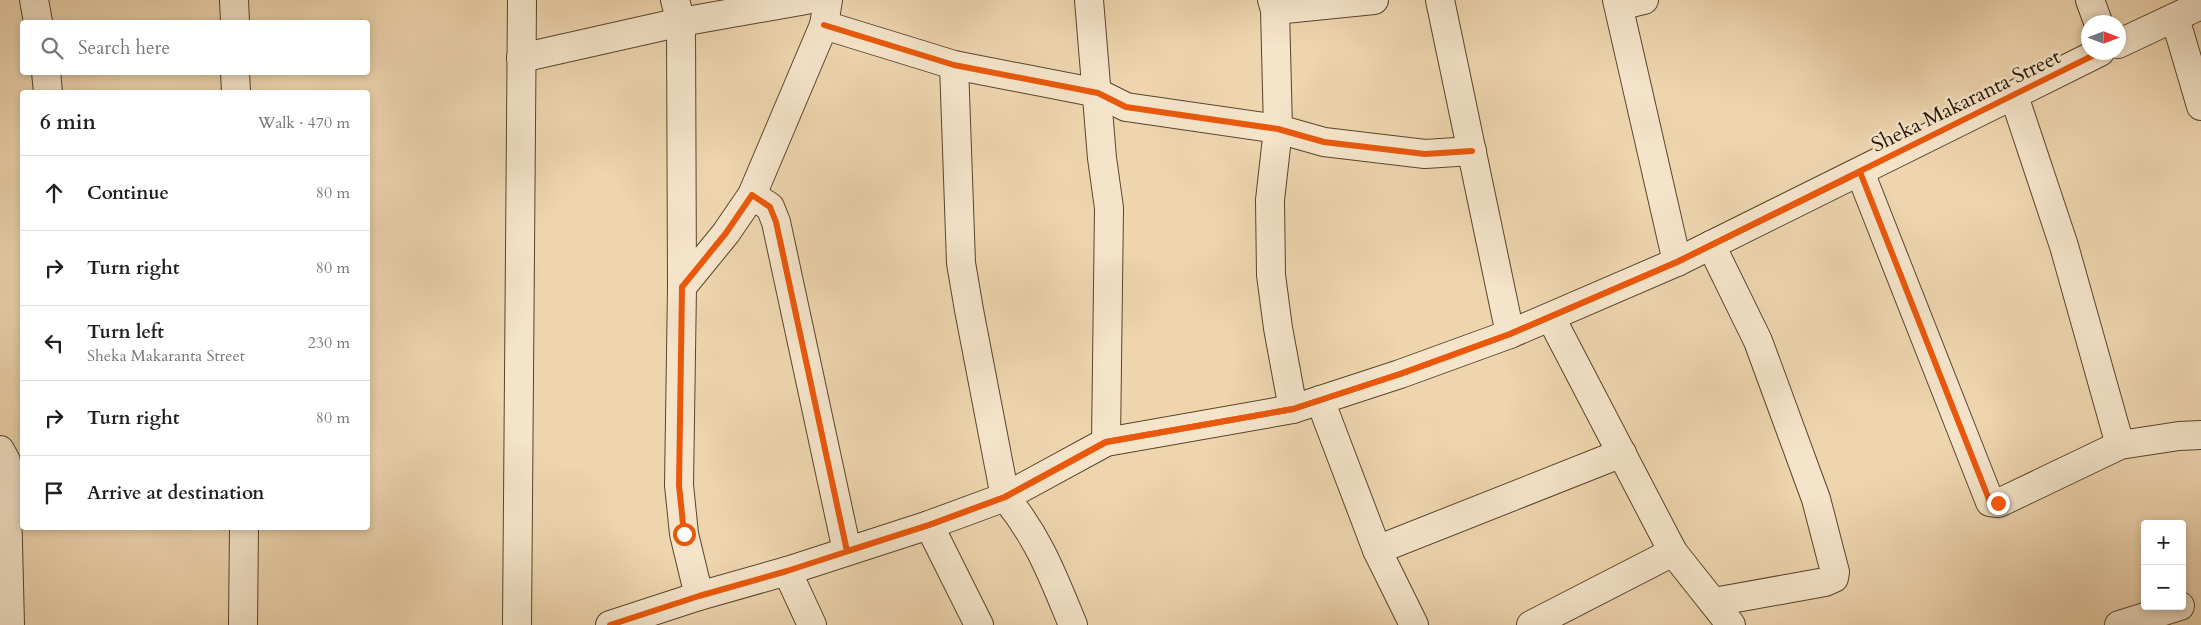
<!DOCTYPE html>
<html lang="en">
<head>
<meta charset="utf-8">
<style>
	body { margin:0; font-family:Cardo,serif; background:#f6f6f6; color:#202124 }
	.controls { position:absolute; right:15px; bottom:15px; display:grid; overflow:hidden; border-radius:5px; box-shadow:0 2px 8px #0003 }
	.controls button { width:45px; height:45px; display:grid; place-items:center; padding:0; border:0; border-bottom:1px solid #e0e0e0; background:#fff; color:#202124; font:25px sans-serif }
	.compass { position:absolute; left:2081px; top:15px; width:45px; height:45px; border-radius:50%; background:#fff; box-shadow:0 2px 8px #0003; rotate:90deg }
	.stop { position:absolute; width:15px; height:15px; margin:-11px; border:4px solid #ea580c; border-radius:50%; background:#fff }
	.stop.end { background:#ea580c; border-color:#fff; box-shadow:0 1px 5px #0008 }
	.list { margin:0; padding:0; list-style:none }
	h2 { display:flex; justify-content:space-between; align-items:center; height:65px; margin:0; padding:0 20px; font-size:21px }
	h2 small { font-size:16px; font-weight:400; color:#757577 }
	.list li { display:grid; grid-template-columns:32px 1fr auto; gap:15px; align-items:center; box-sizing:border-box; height:75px; padding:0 20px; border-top:1px solid #e0e0e0 }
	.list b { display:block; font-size:19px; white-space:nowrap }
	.list p { margin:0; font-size:16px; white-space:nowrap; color:#757577 }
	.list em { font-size:16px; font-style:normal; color:#757577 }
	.icon { flex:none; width:28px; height:28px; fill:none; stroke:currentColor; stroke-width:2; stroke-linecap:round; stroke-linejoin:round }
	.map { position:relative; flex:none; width:2201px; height:625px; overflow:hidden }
	.search { position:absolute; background:#fff; box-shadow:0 2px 8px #0003; left:20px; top:20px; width:350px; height:55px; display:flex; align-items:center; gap:12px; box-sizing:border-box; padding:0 18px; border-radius:5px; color:#757577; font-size:19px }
	.panel { position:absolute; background:#fff; box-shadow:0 2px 8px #0003; left:20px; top:90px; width:350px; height:440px; border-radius:5px }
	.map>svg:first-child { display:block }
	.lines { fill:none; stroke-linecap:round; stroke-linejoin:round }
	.minor-casing { stroke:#5a442c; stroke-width:30 }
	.minor { stroke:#f4e4ca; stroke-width:28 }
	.cycleway-casing { stroke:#f4e4ca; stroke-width:9 }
	.cycleway { stroke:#e8590c; stroke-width:6 }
	.route { stroke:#ea580c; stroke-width:6 }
	.labels { text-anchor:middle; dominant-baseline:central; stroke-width:5; stroke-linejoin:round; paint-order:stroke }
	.street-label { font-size:21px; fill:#291301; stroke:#f4e4ca }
</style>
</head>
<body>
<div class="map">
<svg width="2201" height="625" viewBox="0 0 2201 625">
	<rect width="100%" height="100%" fill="#eed5ae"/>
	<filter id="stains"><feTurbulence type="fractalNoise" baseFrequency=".004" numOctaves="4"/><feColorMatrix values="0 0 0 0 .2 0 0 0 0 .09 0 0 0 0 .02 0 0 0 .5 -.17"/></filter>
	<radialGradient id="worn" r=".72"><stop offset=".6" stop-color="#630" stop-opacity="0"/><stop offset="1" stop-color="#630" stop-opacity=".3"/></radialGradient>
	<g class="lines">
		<defs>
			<g id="minor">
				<path d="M 34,0 L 38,22"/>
				<path d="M 234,0 L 235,22"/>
				<path d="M 675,0 L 681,22 L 682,287 L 679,485 L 684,534 L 699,596"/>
				<path d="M 1089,0 L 1102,158 L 1109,208 L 1106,442"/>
				<path d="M 1272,0 L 1275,10 L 1278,129 L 1270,200 L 1271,275 L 1278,328 L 1293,409"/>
				<path d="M 1440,0 L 1510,334"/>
				<path d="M 1617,0 L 1677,262"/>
				<path d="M 2090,0 L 2098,22"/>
				<path d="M 1619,6 L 1644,0"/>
				<path d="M 1275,10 L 1374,0"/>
				<path d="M 2175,18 L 2201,106"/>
				<path d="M 824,25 L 954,65 L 1098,93 L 1126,107 L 1278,129 L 1324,142 L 1425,154 L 1472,151"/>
				<path d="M 2118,44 L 2201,5"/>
				<path d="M 521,58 L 681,22 L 806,0"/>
				<path d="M 954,65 L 961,263 L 969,310 L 1005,497 C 1039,538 1053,577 1073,625"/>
				<path d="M 46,72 L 48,92"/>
				<path d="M 235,72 L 236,92"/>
				<path d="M 2014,96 L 2064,246 L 2120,445"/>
				<path d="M 1860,172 L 1990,502 L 1998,503 L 2003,501 L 2120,445 L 2179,436 L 2201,435"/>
				<path d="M 752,195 L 770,207 L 776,222 L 847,551"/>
				<path d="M 1711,245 L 1758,341 L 1816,499 L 1835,572 L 1834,578 L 1825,582 L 1714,602"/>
				<path d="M 682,287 L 726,233 L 752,195 L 824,25 L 828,0"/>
				<path d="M 1551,318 L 1673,552 L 1731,625"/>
				<path d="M 1320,400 L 1377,550 L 1414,625"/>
				<path d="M 0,450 L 6,461 L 10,625"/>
				<path d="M 929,525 L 979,625"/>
				<path d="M 1377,550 L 1622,453"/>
				<path d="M 787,571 L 812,625"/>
				<path d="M 243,625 L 244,528"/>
				<path d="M 517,625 L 522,0"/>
				<path d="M 610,625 L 699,596 L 787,571 L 929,525 L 1005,497 L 1106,442 L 1293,409 L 1400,374 L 1510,334 L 1677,262 L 2100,52"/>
				<path d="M 1531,625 L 1673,552"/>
				<path d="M 2119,625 L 2180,606"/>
			</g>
		</defs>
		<use href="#minor" class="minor-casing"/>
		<use href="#minor" class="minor"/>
		<defs>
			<g id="cycleway">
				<path d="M 824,25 L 954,65 L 1098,93 L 1126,107 L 1278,129 L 1324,142 L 1425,154 L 1472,151"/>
				<path d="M 610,625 L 699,596 L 787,571 L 929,525 L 1005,497 L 1106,442 L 1293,409 L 1400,374 L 1510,334 L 1677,262 L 2100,52"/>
			</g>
		</defs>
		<use href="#cycleway" class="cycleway-casing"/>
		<use href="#cycleway" class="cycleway"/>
	</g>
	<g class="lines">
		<path class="route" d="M 684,534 L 679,485 L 682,287 L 726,233 L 752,195 L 770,207 L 776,222 L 847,551 L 929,525 L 1005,497 L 1106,442 L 1293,409 L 1400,374 L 1510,334 L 1677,262 L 1860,172 L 1990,502 L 1998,503"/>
	</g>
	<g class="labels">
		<g class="street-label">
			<text transform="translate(1966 101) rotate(-26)">Sheka Makaranta Street</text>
		</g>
	</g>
	<rect width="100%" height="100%" filter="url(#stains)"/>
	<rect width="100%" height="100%" fill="url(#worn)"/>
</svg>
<div class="controls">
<button>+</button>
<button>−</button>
</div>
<svg class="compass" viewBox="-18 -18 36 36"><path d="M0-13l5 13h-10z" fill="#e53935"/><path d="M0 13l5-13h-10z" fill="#757577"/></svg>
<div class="stop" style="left:684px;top:534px"></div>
<div class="stop end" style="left:1998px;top:503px"></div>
<div class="search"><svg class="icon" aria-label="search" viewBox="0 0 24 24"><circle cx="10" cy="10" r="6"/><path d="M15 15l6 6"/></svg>Search here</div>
<section class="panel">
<h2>6 min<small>Walk · 470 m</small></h2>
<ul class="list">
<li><svg class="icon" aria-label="ahead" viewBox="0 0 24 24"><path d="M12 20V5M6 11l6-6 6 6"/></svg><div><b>Continue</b></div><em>80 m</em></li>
<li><svg class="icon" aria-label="right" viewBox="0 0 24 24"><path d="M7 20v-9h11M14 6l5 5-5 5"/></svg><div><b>Turn right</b></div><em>80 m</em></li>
<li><svg class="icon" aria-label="left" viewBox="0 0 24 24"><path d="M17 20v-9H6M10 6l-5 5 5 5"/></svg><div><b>Turn left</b><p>Sheka Makaranta Street</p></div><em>230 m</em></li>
<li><svg class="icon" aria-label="right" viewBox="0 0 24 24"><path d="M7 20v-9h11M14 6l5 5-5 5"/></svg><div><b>Turn right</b></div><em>80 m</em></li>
<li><svg class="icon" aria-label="arrive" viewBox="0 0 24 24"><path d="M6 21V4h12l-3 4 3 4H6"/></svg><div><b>Arrive at destination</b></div></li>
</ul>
</section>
</div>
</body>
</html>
